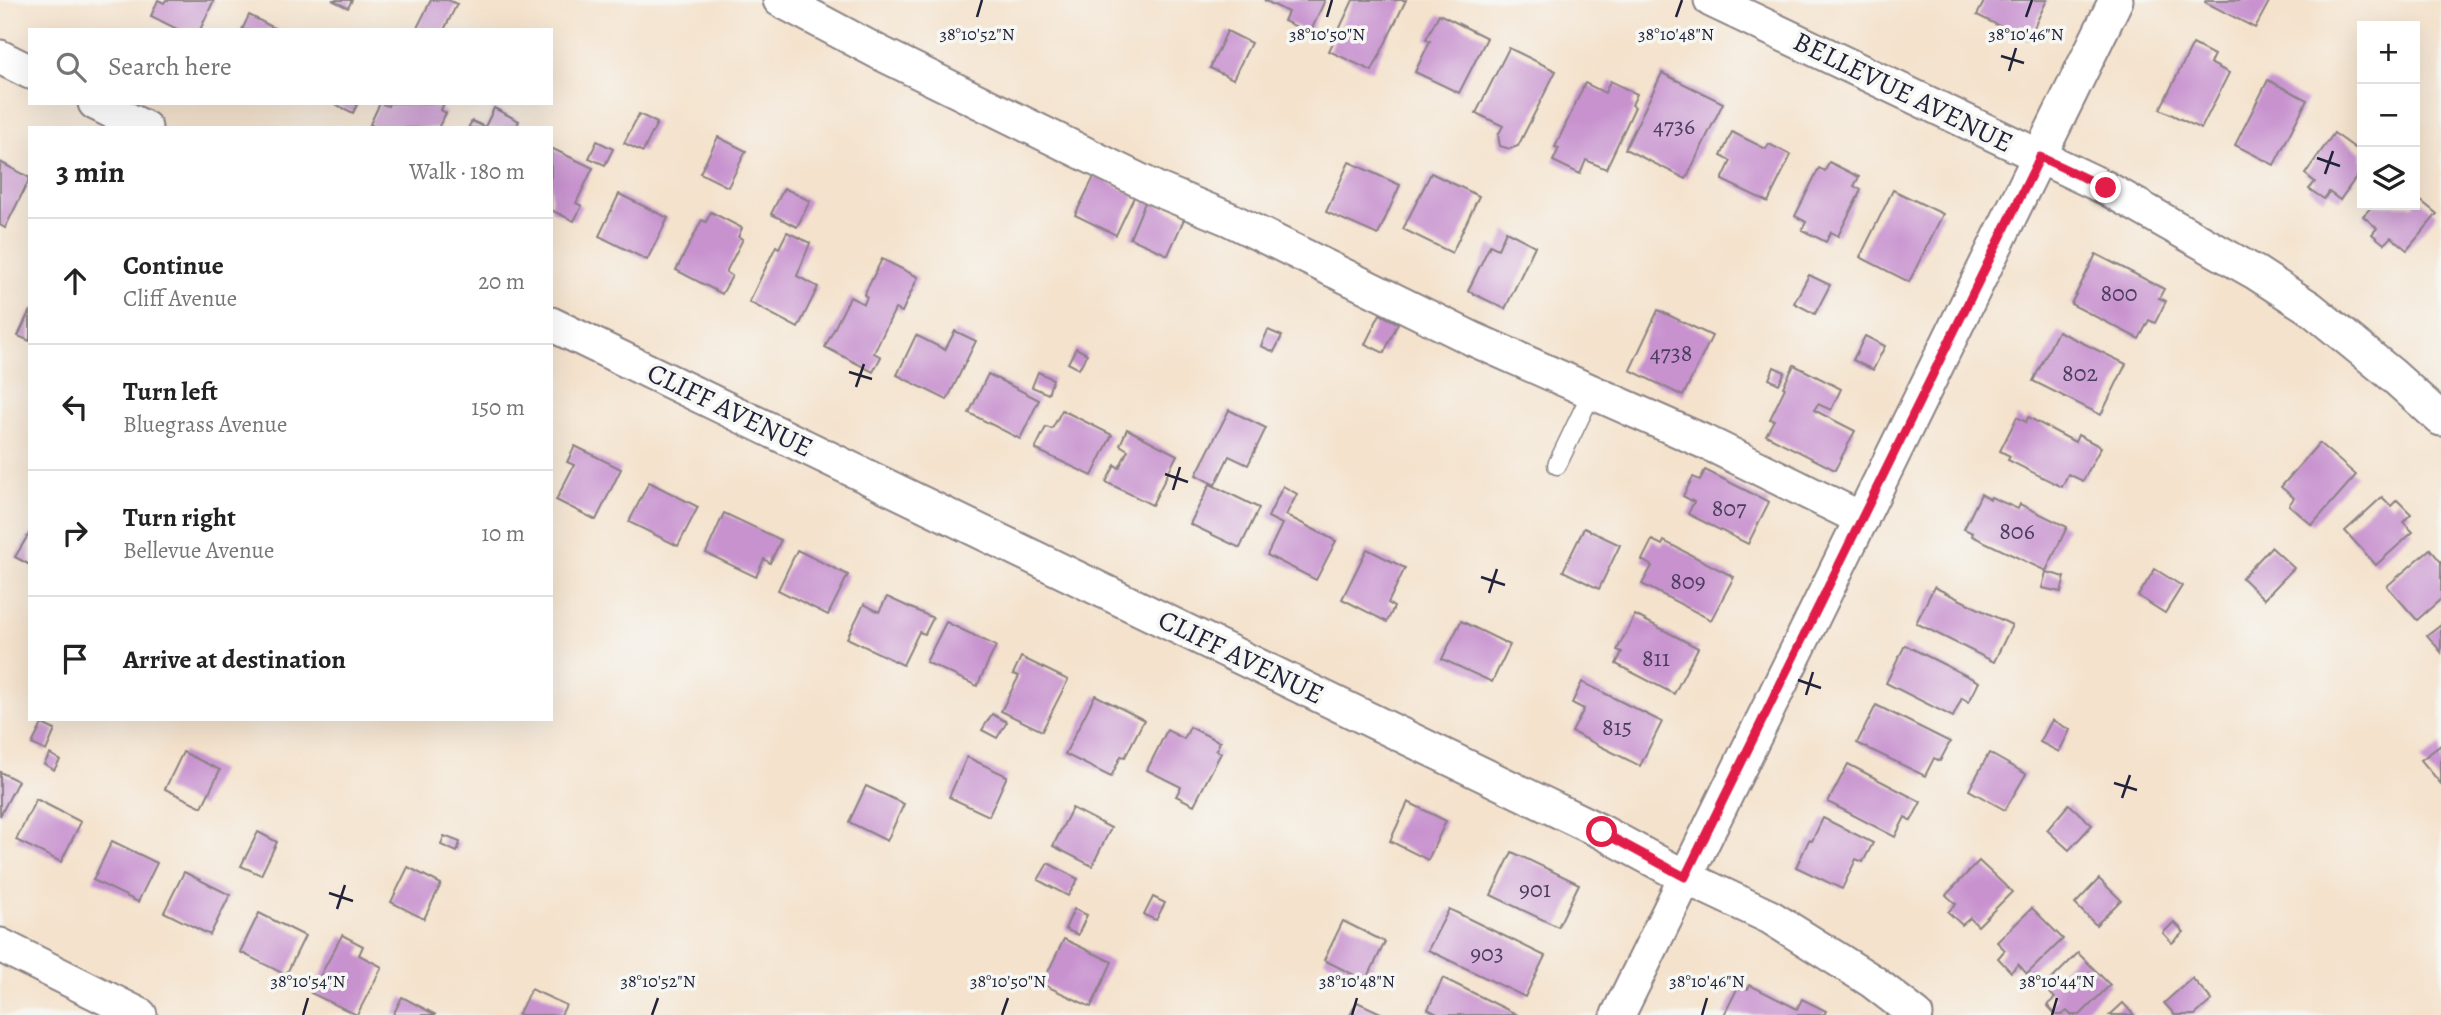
<!DOCTYPE html>
<html lang="en">
<head>
<meta charset="utf-8">
<style>
	body { margin:0; font-family:Alegreya,serif; background:#f2f2f2; color:#222 }
	.controls { position:absolute; right:21px; top:21px; display:grid; overflow:hidden; border-radius:0px; box-shadow:0 7px 28px #0002 }
	.controls button { width:63px; height:63px; display:grid; place-items:center; padding:0; border:0; border-bottom:2px solid #e0e0e0; background:#fff; color:#222; font:35px sans-serif }
	.stop { position:absolute; width:21px; height:21px; margin:-16px; border:5px solid #e11d48; border-radius:50%; background:#fff }
	.stop.end { background:#e11d48; border-color:#fff; box-shadow:0 2px 7px #0008 }
	.list { margin:0; padding:0; list-style:none }
	h2 { display:flex; justify-content:space-between; align-items:center; height:91px; margin:0; padding:0 28px; font-size:30px }
	h2 small { font-size:23px; font-weight:400; color:#767676 }
	.list li { display:grid; grid-template-columns:46px 1fr auto; gap:21px; align-items:center; box-sizing:border-box; height:126px; padding:0 28px; border-top:2px solid #e0e0e0 }
	.list b { display:block; font-size:26px; white-space:nowrap }
	.list p { margin:0; font-size:23px; white-space:nowrap; color:#767676 }
	.list em { font-size:23px; font-style:normal; color:#767676 }
	.icon { flex:none; width:38px; height:38px; fill:none; stroke:currentColor; stroke-width:2; stroke-linecap:round; stroke-linejoin:round }
	.map { position:relative; flex:none; width:2441px; height:1015px; overflow:hidden }
	.search { position:absolute; background:#fff; box-shadow:0 7px 28px #0002; left:28px; top:28px; width:525px; height:77px; display:flex; align-items:center; gap:18px; box-sizing:border-box; padding:0 24px; border-radius:0px; color:#767676; font-size:26px }
	.panel { position:absolute; background:#fff; box-shadow:0 7px 28px #0002; left:28px; top:126px; width:525px; height:595px; border-radius:0px }
	.map>svg:first-child { display:block }
	.building { fill:#c892cf }
	.lines { fill:none; stroke-linecap:round; stroke-linejoin:round }
	.lane-casing { stroke:#8b8284; stroke-width:21 }
	.street-casing { stroke:#8b8284; stroke-width:37 }
	.lane { stroke:#fff; stroke-width:18 }
	.street { stroke:#fff; stroke-width:33 }
	.route { stroke:#e11d48; stroke-width:9 }
	.ticks { fill:none; stroke:#22223b; stroke-width:2.5 }
	.labels { text-anchor:middle; dominant-baseline:central; stroke-width:7; stroke-linejoin:round; paint-order:stroke }
	.number-label { font-size:24px; fill:#4c3e60 }
	.street-label { font-size:28px; fill:#22223b; stroke:#f6f6f2 }
	.ticks-label { font-size:18px; text-anchor:middle; fill:#22223b; stroke:#f6f6f2; stroke-width:7; stroke-linejoin:round; paint-order:stroke }
</style>
</head>
<body>
<div class="map">
<svg width="2441" height="1015" viewBox="0 0 2441 1015">
	<rect width="100%" height="100%" fill="#f6f6f2"/>
	<filter id="ink" filterUnits="userSpaceOnUse"><feTurbulence type="fractalNoise" baseFrequency=".0143" numOctaves="2"/><feDisplacementMap in="SourceGraphic" scale="14" xChannelSelector="R" yChannelSelector="G"/><feConvolveMatrix kernelMatrix="1 2 1 2 8 2 1 2 1" color-interpolation-filters="sRGB"/></filter>
	<filter id="wash" filterUnits="userSpaceOnUse"><feTurbulence type="fractalNoise" baseFrequency=".00686" numOctaves="4" result="noise"/><feDisplacementMap in="SourceGraphic" scale="28" xChannelSelector="R" yChannelSelector="G"/><feGaussianBlur stdDeviation="1.57" result="paint"/><feColorMatrix in="noise" values="0 0 0 0 0 0 0 0 0 0 0 0 0 0 0 0 0 1.4 0 .05"/><feComposite in="paint" operator="in"/></filter>
	<g filter="url(#wash)">
		<rect width="100%" height="100%" fill="#f4e2cc"/>
		<g id="blocks">
			<g class="building">
				<path d="M 158,0 L 164,3 L 166,0 L 214,0 L 200,30 L 179,30 L 151,16 Z"/>
				<path d="M 332,0 L 352,0 L 348,8 Z"/>
				<path d="M 431,0 L 448,0 L 457,4 L 444,30 L 416,30 Z"/>
				<path d="M 1264,0 L 1325,0 L 1310,33 L 1284,21 L 1288,12 Z"/>
				<path d="M 1353,0 L 1406,0 L 1372,71 L 1329,51 Z"/>
				<path d="M 1985,0 L 2047,0 L 2028,40 L 1977,15 Z"/>
				<path d="M 2206,0 L 2270,0 L 2255,28 L 2205,2 Z"/>
				<path d="M 1439,14 L 1487,38 L 1459,93 L 1415,72 L 1430,41 L 1426,39 Z"/>
				<path d="M 249,15 L 278,30 L 242,30 Z"/>
				<path d="M 1227,31 L 1251,43 L 1233,79 L 1210,68 Z"/>
				<path d="M 2193,44 L 2214,55 L 2210,63 L 2229,73 L 2201,129 L 2160,109 Z"/>
				<path d="M 1509,48 L 1556,71 L 1518,146 L 1510,149 L 1500,146 L 1498,135 L 1503,126 L 1476,113 Z"/>
				<path d="M 1662,73 L 1723,103 L 1686,179 L 1625,149 Z"/>
				<path d="M 2268,80 L 2307,100 L 2274,165 L 2235,145 Z"/>
				<path d="M 1610,81 L 1637,94 L 1632,105 L 1635,107 L 1606,169 L 1586,160 L 1580,174 L 1553,161 L 1559,148 L 1555,147 L 1585,83 L 1605,93 Z"/>
				<path d="M 333,103 L 358,103 L 353,113 Z"/>
				<path d="M 380,103 L 388,106 L 389,103 L 444,103 L 441,110 L 446,113 L 438,128 L 377,128 L 370,124 Z"/>
				<path d="M 494,108 L 519,121 L 516,128 L 468,128 L 472,121 L 485,127 Z"/>
				<path d="M 639,114 L 657,123 L 643,152 L 624,143 Z"/>
				<path d="M 1732,132 L 1766,149 L 1769,144 L 1791,155 L 1768,202 L 1722,180 L 1731,161 L 1721,156 Z"/>
				<path d="M 2334,133 L 2362,153 L 2362,169 L 2340,200 L 2329,192 L 2324,199 L 2309,189 L 2315,182 L 2305,174 Z"/>
				<path d="M 718,137 L 746,151 L 728,187 L 700,173 Z"/>
				<path d="M 597,141 L 613,149 L 605,165 L 589,158 Z"/>
				<path d="M 551,148 L 593,168 L 576,203 L 582,206 L 574,221 L 551,210 Z"/>
				<path d="M 0,162 L 30,178 L 5,228 L 0,225 Z"/>
				<path d="M 1349,162 L 1400,185 L 1378,235 L 1326,212 Z"/>
				<path d="M 1829,162 L 1859,177 L 1854,186 L 1861,190 L 1838,236 L 1831,232 L 1826,242 L 1802,230 L 1806,222 L 1795,216 L 1819,168 L 1825,171 Z"/>
				<path d="M 1431,173 L 1479,196 L 1452,253 L 1403,229 Z"/>
				<path d="M 1095,175 L 1135,195 L 1116,235 L 1075,215 Z"/>
				<path d="M 784,188 L 810,201 L 797,227 L 771,214 Z"/>
				<path d="M 1893,190 L 1943,214 L 1909,282 L 1860,257 Z"/>
				<path d="M 619,194 L 668,218 L 647,260 L 599,236 Z"/>
				<path d="M 2415,196 L 2437,214 L 2407,250 L 2391,237 L 2384,244 L 2372,234 L 2377,228 L 2363,216 L 2373,205 L 2415,205 Z"/>
				<path d="M 1146,200 L 1185,217 L 1168,255 L 1130,238 Z"/>
				<path d="M 711,212 L 742,228 L 738,237 L 743,239 L 726,272 L 732,276 L 722,294 L 676,270 L 702,220 L 706,222 Z"/>
				<path d="M 1506,231 L 1535,246 L 1505,309 L 1468,291 L 1490,245 L 1498,249 Z"/>
				<path d="M 787,232 L 810,243 L 797,276 L 818,287 L 798,328 L 749,302 L 776,246 L 779,248 Z"/>
				<path d="M 2096,254 L 2164,289 L 2159,298 L 2166,301 L 2155,323 L 2149,320 L 2139,339 L 2071,304 Z"/>
				<path d="M 882,259 L 918,277 L 902,312 L 895,309 L 874,353 L 881,357 L 873,372 L 825,347 L 850,297 L 864,304 L 867,297 L 864,295 Z"/>
				<path d="M 1809,275 L 1830,285 L 1815,314 L 1794,303 Z"/>
				<path d="M 30,310 L 30,341 L 18,336 Z"/>
				<path d="M 1658,310 L 1712,336 L 1683,396 L 1630,370 Z"/>
				<path d="M 1380,314 L 1398,323 L 1384,353 L 1365,344 Z"/>
				<path d="M 1268,330 L 1282,336 L 1274,352 L 1261,346 Z"/>
				<path d="M 955,331 L 976,341 L 947,400 L 897,375 L 916,335 L 945,350 Z"/>
				<path d="M 2058,331 L 2126,364 L 2101,415 L 2033,381 Z"/>
				<path d="M 1865,336 L 1885,346 L 1873,370 L 1853,360 Z"/>
				<path d="M 1076,348 L 1087,354 L 1079,369 L 1068,363 Z"/>
				<path d="M 1794,365 L 1841,389 L 1831,410 L 1818,404 L 1814,410 L 1855,431 L 1835,470 L 1766,435 L 1774,420 L 1770,419 L 1785,388 L 1783,387 Z"/>
				<path d="M 1774,367 L 1785,372 L 1779,384 L 1769,379 Z"/>
				<path d="M 1038,372 L 1053,379 L 1048,394 L 1032,387 Z"/>
				<path d="M 988,374 L 1039,400 L 1020,439 L 969,413 Z"/>
				<path d="M 1062,410 L 1112,435 L 1092,476 L 1035,449 L 1046,427 L 1052,429 Z"/>
				<path d="M 1229,410 L 1266,428 L 1248,465 L 1229,456 L 1215,485 L 1196,475 Z"/>
				<path d="M 2017,417 L 2026,422 L 2028,417 L 2075,442 L 2078,435 L 2101,447 L 2083,481 L 2068,474 L 2062,487 L 2008,460 L 2010,456 L 2000,451 Z"/>
				<path d="M 1127,429 L 1177,455 L 1152,505 L 1106,482 L 1115,465 L 1119,468 L 1128,450 L 1120,445 Z"/>
				<path d="M 2319,443 L 2356,475 L 2312,525 L 2289,505 L 2294,498 L 2281,487 Z"/>
				<path d="M 575,446 L 621,469 L 596,520 L 556,500 L 574,465 L 567,462 Z"/>
				<path d="M 1705,470 L 1769,502 L 1748,544 L 1688,514 L 1694,502 L 1683,496 L 1693,477 L 1700,480 Z"/>
				<path d="M 649,482 L 698,507 L 678,546 L 629,522 Z"/>
				<path d="M 1210,484 L 1259,508 L 1240,548 L 1190,524 Z"/>
				<path d="M 1283,486 L 1297,494 L 1286,515 L 1336,541 L 1316,580 L 1267,555 L 1282,524 L 1268,517 Z"/>
				<path d="M 1981,494 L 1990,499 L 1991,497 L 2018,509 L 2020,504 L 2067,527 L 2046,571 L 1972,536 L 1973,533 L 1964,529 Z"/>
				<path d="M 2382,497 L 2391,506 L 2397,500 L 2411,514 L 2403,522 L 2413,532 L 2376,565 L 2345,531 Z"/>
				<path d="M 724,513 L 781,540 L 770,563 L 764,559 L 756,577 L 706,553 Z"/>
				<path d="M 1584,528 L 1620,545 L 1599,589 L 1563,571 Z"/>
				<path d="M 30,532 L 30,565 L 15,557 Z"/>
				<path d="M 1652,540 L 1662,545 L 1664,541 L 1734,577 L 1711,620 L 1642,584 L 1652,566 L 1642,560 Z"/>
				<path d="M 2271,547 L 2294,568 L 2264,599 L 2242,578 Z"/>
				<path d="M 1367,549 L 1405,568 L 1388,603 L 1394,607 L 1387,622 L 1342,599 Z"/>
				<path d="M 2430,549 L 2441,562 L 2441,599 L 2417,620 L 2387,586 Z"/>
				<path d="M 797,550 L 848,575 L 828,615 L 778,590 Z"/>
				<path d="M 2155,569 L 2182,586 L 2165,613 L 2138,596 Z"/>
				<path d="M 2046,572 L 2065,577 L 2061,592 L 2042,588 Z"/>
				<path d="M 1934,587 L 2012,625 L 1994,662 L 1916,623 Z"/>
				<path d="M 887,597 L 933,618 L 925,634 L 919,632 L 903,665 L 847,638 L 864,604 L 879,612 Z"/>
				<path d="M 1635,615 L 1698,648 L 1674,694 L 1616,664 L 1622,652 L 1617,650 Z"/>
				<path d="M 1461,621 L 1510,645 L 1492,682 L 1442,659 Z"/>
				<path d="M 946,622 L 996,646 L 977,686 L 926,662 Z"/>
				<path d="M 2441,624 L 2441,652 L 2427,635 Z"/>
				<path d="M 1905,645 L 1979,682 L 1969,702 L 1962,698 L 1953,717 L 1886,683 Z"/>
				<path d="M 1021,657 L 1068,680 L 1042,731 L 1001,711 L 1019,676 L 1013,674 Z"/>
				<path d="M 1582,682 L 1662,722 L 1640,766 L 1572,732 L 1584,709 L 1572,703 Z"/>
				<path d="M 1095,695 L 1144,720 L 1125,757 L 1121,756 L 1111,777 L 1065,754 Z"/>
				<path d="M 1876,705 L 1950,742 L 1940,761 L 1934,758 L 1925,776 L 1857,743 Z"/>
				<path d="M 992,714 L 1007,722 L 997,738 L 982,730 Z"/>
				<path d="M 2052,720 L 2070,730 L 2059,752 L 2040,742 Z"/>
				<path d="M 42,724 L 55,730 L 46,751 L 32,744 Z"/>
				<path d="M 1190,727 L 1220,742 L 1216,750 L 1221,753 L 1194,805 L 1176,796 L 1181,787 L 1147,770 L 1167,730 L 1184,739 Z"/>
				<path d="M 2441,745 L 2441,784 L 2421,760 Z"/>
				<path d="M 183,752 L 220,770 L 202,807 L 165,789 Z"/>
				<path d="M 1989,753 L 2026,774 L 2005,810 L 1969,790 Z"/>
				<path d="M 50,754 L 60,760 L 54,770 L 44,764 Z"/>
				<path d="M 967,757 L 1007,776 L 989,816 L 949,797 Z"/>
				<path d="M 1848,764 L 1921,802 L 1911,821 L 1905,817 L 1895,837 L 1828,802 Z"/>
				<path d="M 0,772 L 18,781 L 0,816 Z"/>
				<path d="M 866,786 L 904,804 L 887,841 L 849,822 Z"/>
				<path d="M 36,799 L 81,822 L 61,862 L 16,840 Z"/>
				<path d="M 1408,802 L 1446,821 L 1428,860 L 1390,841 Z"/>
				<path d="M 2069,804 L 2092,825 L 2069,850 L 2047,830 Z"/>
				<path d="M 1072,808 L 1111,828 L 1092,866 L 1053,846 Z"/>
				<path d="M 1823,818 L 1873,843 L 1863,862 L 1856,859 L 1842,889 L 1796,867 L 1809,840 L 1812,841 Z"/>
				<path d="M 258,832 L 277,842 L 261,875 L 241,866 Z"/>
				<path d="M 444,836 L 460,842 L 457,852 L 441,845 Z"/>
				<path d="M 112,841 L 157,863 L 138,902 L 93,880 Z"/>
				<path d="M 1512,852 L 1579,884 L 1558,927 L 1491,895 Z"/>
				<path d="M 1979,861 L 2012,892 L 1978,926 L 1970,918 L 1962,925 L 1948,912 L 1956,904 L 1946,895 Z"/>
				<path d="M 1048,863 L 1078,879 L 1068,896 L 1038,880 Z"/>
				<path d="M 408,867 L 441,884 L 424,919 L 391,902 Z"/>
				<path d="M 184,872 L 230,895 L 210,935 L 164,912 Z"/>
				<path d="M 2099,879 L 2121,900 L 2096,925 L 2075,904 Z"/>
				<path d="M 1153,897 L 1165,903 L 1156,920 L 1144,915 Z"/>
				<path d="M 2032,908 L 2063,939 L 2027,974 L 2018,964 L 2011,972 L 1998,958 L 2005,950 L 1997,942 Z"/>
				<path d="M 1074,909 L 1087,915 L 1078,935 L 1065,929 Z"/>
				<path d="M 1449,909 L 1545,956 L 1525,997 L 1428,950 Z"/>
				<path d="M 259,913 L 305,936 L 286,975 L 240,952 Z"/>
				<path d="M 1343,921 L 1385,942 L 1366,981 L 1324,960 Z"/>
				<path d="M 2174,922 L 2184,932 L 2172,943 L 2163,933 Z"/>
				<path d="M 342,935 L 363,946 L 359,955 L 382,967 L 357,1015 L 311,993 Z"/>
				<path d="M 1064,939 L 1112,962 L 1091,1007 L 1042,984 Z"/>
				<path d="M 2078,953 L 2110,985 L 2080,1015 L 2071,1015 L 2067,1011 L 2062,1015 L 2056,1015 L 2047,1005 L 2055,998 L 2044,987 Z"/>
				<path d="M 1443,978 L 1518,1015 L 1439,1015 L 1428,1009 Z"/>
				<path d="M 2192,978 L 2212,1000 L 2195,1015 L 2175,1015 L 2164,1003 Z"/>
				<path d="M 1739,985 L 1748,989 L 1750,985 L 1797,1009 L 1802,999 L 1826,1011 L 1824,1015 L 1724,1015 Z"/>
				<path d="M 531,989 L 566,1005 L 561,1015 L 518,1015 Z"/>
				<path d="M 402,997 L 436,1015 L 393,1015 Z"/>
				<path d="M 1357,1002 L 1385,1015 L 1350,1015 Z"/>
				<path d="M 2123,1003 L 2134,1015 L 2110,1015 Z"/>
			</g>
		</g>
	</g>
	<g filter="url(#ink)">
		<use href="#blocks" fill-opacity="0" stroke="#8b8284" stroke-width="2"/>
		<g class="lines">
			<defs>
				<path id="lane" d="M 1557,465 L 1592,392"/>
				<g id="street">
					<path d="M 780,0 L 878,52 L 1159,190 L 1229,219 L 1473,339 L 1716,447 L 1862,519"/>
					<path d="M 1711,0 L 2106,188 L 2256,273 L 2310,308 L 2391,374 L 2441,419"/>
					<path d="M 0,57 L 30,72"/>
					<path d="M 95,103 L 145,128"/>
					<path d="M 551,324 L 1602,832 L 1685,877 L 1770,917 L 1872,981 L 1916,1015"/>
					<path d="M 0,945 L 140,1015"/>
					<path d="M 1618,1015 L 2116,0"/>
				</g>
			</defs>
			<use href="#lane" class="lane-casing"/>
			<use href="#street" class="street-casing"/>
			<use href="#lane" class="lane"/>
			<use href="#street" class="street"/>
		</g>
	</g>
	<g class="lines" filter="url(#ink)">
		<path class="route" d="M 1602,832 L 1685,877 L 2040,157 L 2106,188"/>
	</g>
	<path class="ticks" d="M 977,17 L 982,0M 1327,17 L 1332,0M 1676,17 L 1682,0M 2026,17 L 2032,0M 2001,56 L 2024,63M 2009,71 L 2016,48M 2317,158 L 2340,166M 2325,174 L 2333,151M 849,372 L 872,379M 856,387 L 864,364M 1165,474 L 1188,482M 1173,490 L 1180,467M 1481,577 L 1505,585M 1489,593 L 1497,569M 1798,680 L 1821,688M 1806,695 L 1813,672M 2114,783 L 2137,790M 2122,798 L 2130,775M 329,893 L 353,901M 337,909 L 345,885M 303,1015 L 308,998M 652,1015 L 658,998M 1002,1015 L 1008,998M 1352,1015 L 1357,998M 1702,1015 L 1707,998M 2052,1015 L 2057,998"/>
	<g class="labels">
		<g class="number-label">
			<text x="1674" y="126">4736</text>
			<text x="2119" y="293">800</text>
			<text x="1671" y="353">4738</text>
			<text x="2080" y="373">802</text>
			<text x="1729" y="508">807</text>
			<text x="2017" y="531">806</text>
			<text x="1688" y="581">809</text>
			<text x="1656" y="658">811</text>
			<text x="1617" y="727">815</text>
			<text x="1535" y="889">901</text>
			<text x="1487" y="953">903</text>
		</g>
		<g class="street-label">
			<text transform="translate(1903 92) rotate(26)">BELLEVUE AVENUE</text>
			<text transform="translate(730 410) rotate(26)">CLIFF AVENUE</text>
			<text transform="translate(1241 657) rotate(26)">CLIFF AVENUE</text>
		</g>
	</g>
	<g class="ticks-label">
		<text x="977" y="40">38°10'52"N</text>
		<text x="1327" y="40">38°10'50"N</text>
		<text x="1676" y="40">38°10'48"N</text>
		<text x="2026" y="40">38°10'46"N</text>
		<text x="308" y="987">38°10'54"N</text>
		<text x="658" y="987">38°10'52"N</text>
		<text x="1008" y="987">38°10'50"N</text>
		<text x="1357" y="987">38°10'48"N</text>
		<text x="1707" y="987">38°10'46"N</text>
		<text x="2057" y="987">38°10'44"N</text>
	</g>
</svg>
<div class="controls">
<button>+</button>
<button>−</button>
<button><svg class="icon" aria-label="layers" viewBox="0 0 24 24"><path d="M12 4l9 5-9 5-9-5zM3 14l9 5 9-5"/></svg></button>
</div>
<div class="stop" style="left:1602px;top:832px"></div>
<div class="stop end" style="left:2106px;top:188px"></div>
<div class="search"><svg class="icon" aria-label="search" viewBox="0 0 24 24"><circle cx="10" cy="10" r="6"/><path d="M15 15l6 6"/></svg>Search here</div>
<section class="panel">
<h2>3 min<small>Walk · 180 m</small></h2>
<ul class="list">
<li><svg class="icon" aria-label="ahead" viewBox="0 0 24 24"><path d="M12 20V5M6 11l6-6 6 6"/></svg><div><b>Continue</b><p>Cliff Avenue</p></div><em>20 m</em></li>
<li><svg class="icon" aria-label="left" viewBox="0 0 24 24"><path d="M17 20v-9H6M10 6l-5 5 5 5"/></svg><div><b>Turn left</b><p>Bluegrass Avenue</p></div><em>150 m</em></li>
<li><svg class="icon" aria-label="right" viewBox="0 0 24 24"><path d="M7 20v-9h11M14 6l5 5-5 5"/></svg><div><b>Turn right</b><p>Bellevue Avenue</p></div><em>10 m</em></li>
<li><svg class="icon" aria-label="arrive" viewBox="0 0 24 24"><path d="M6 21V4h12l-3 4 3 4H6"/></svg><div><b>Arrive at destination</b></div></li>
</ul>
</section>
</div>
</body>
</html>
